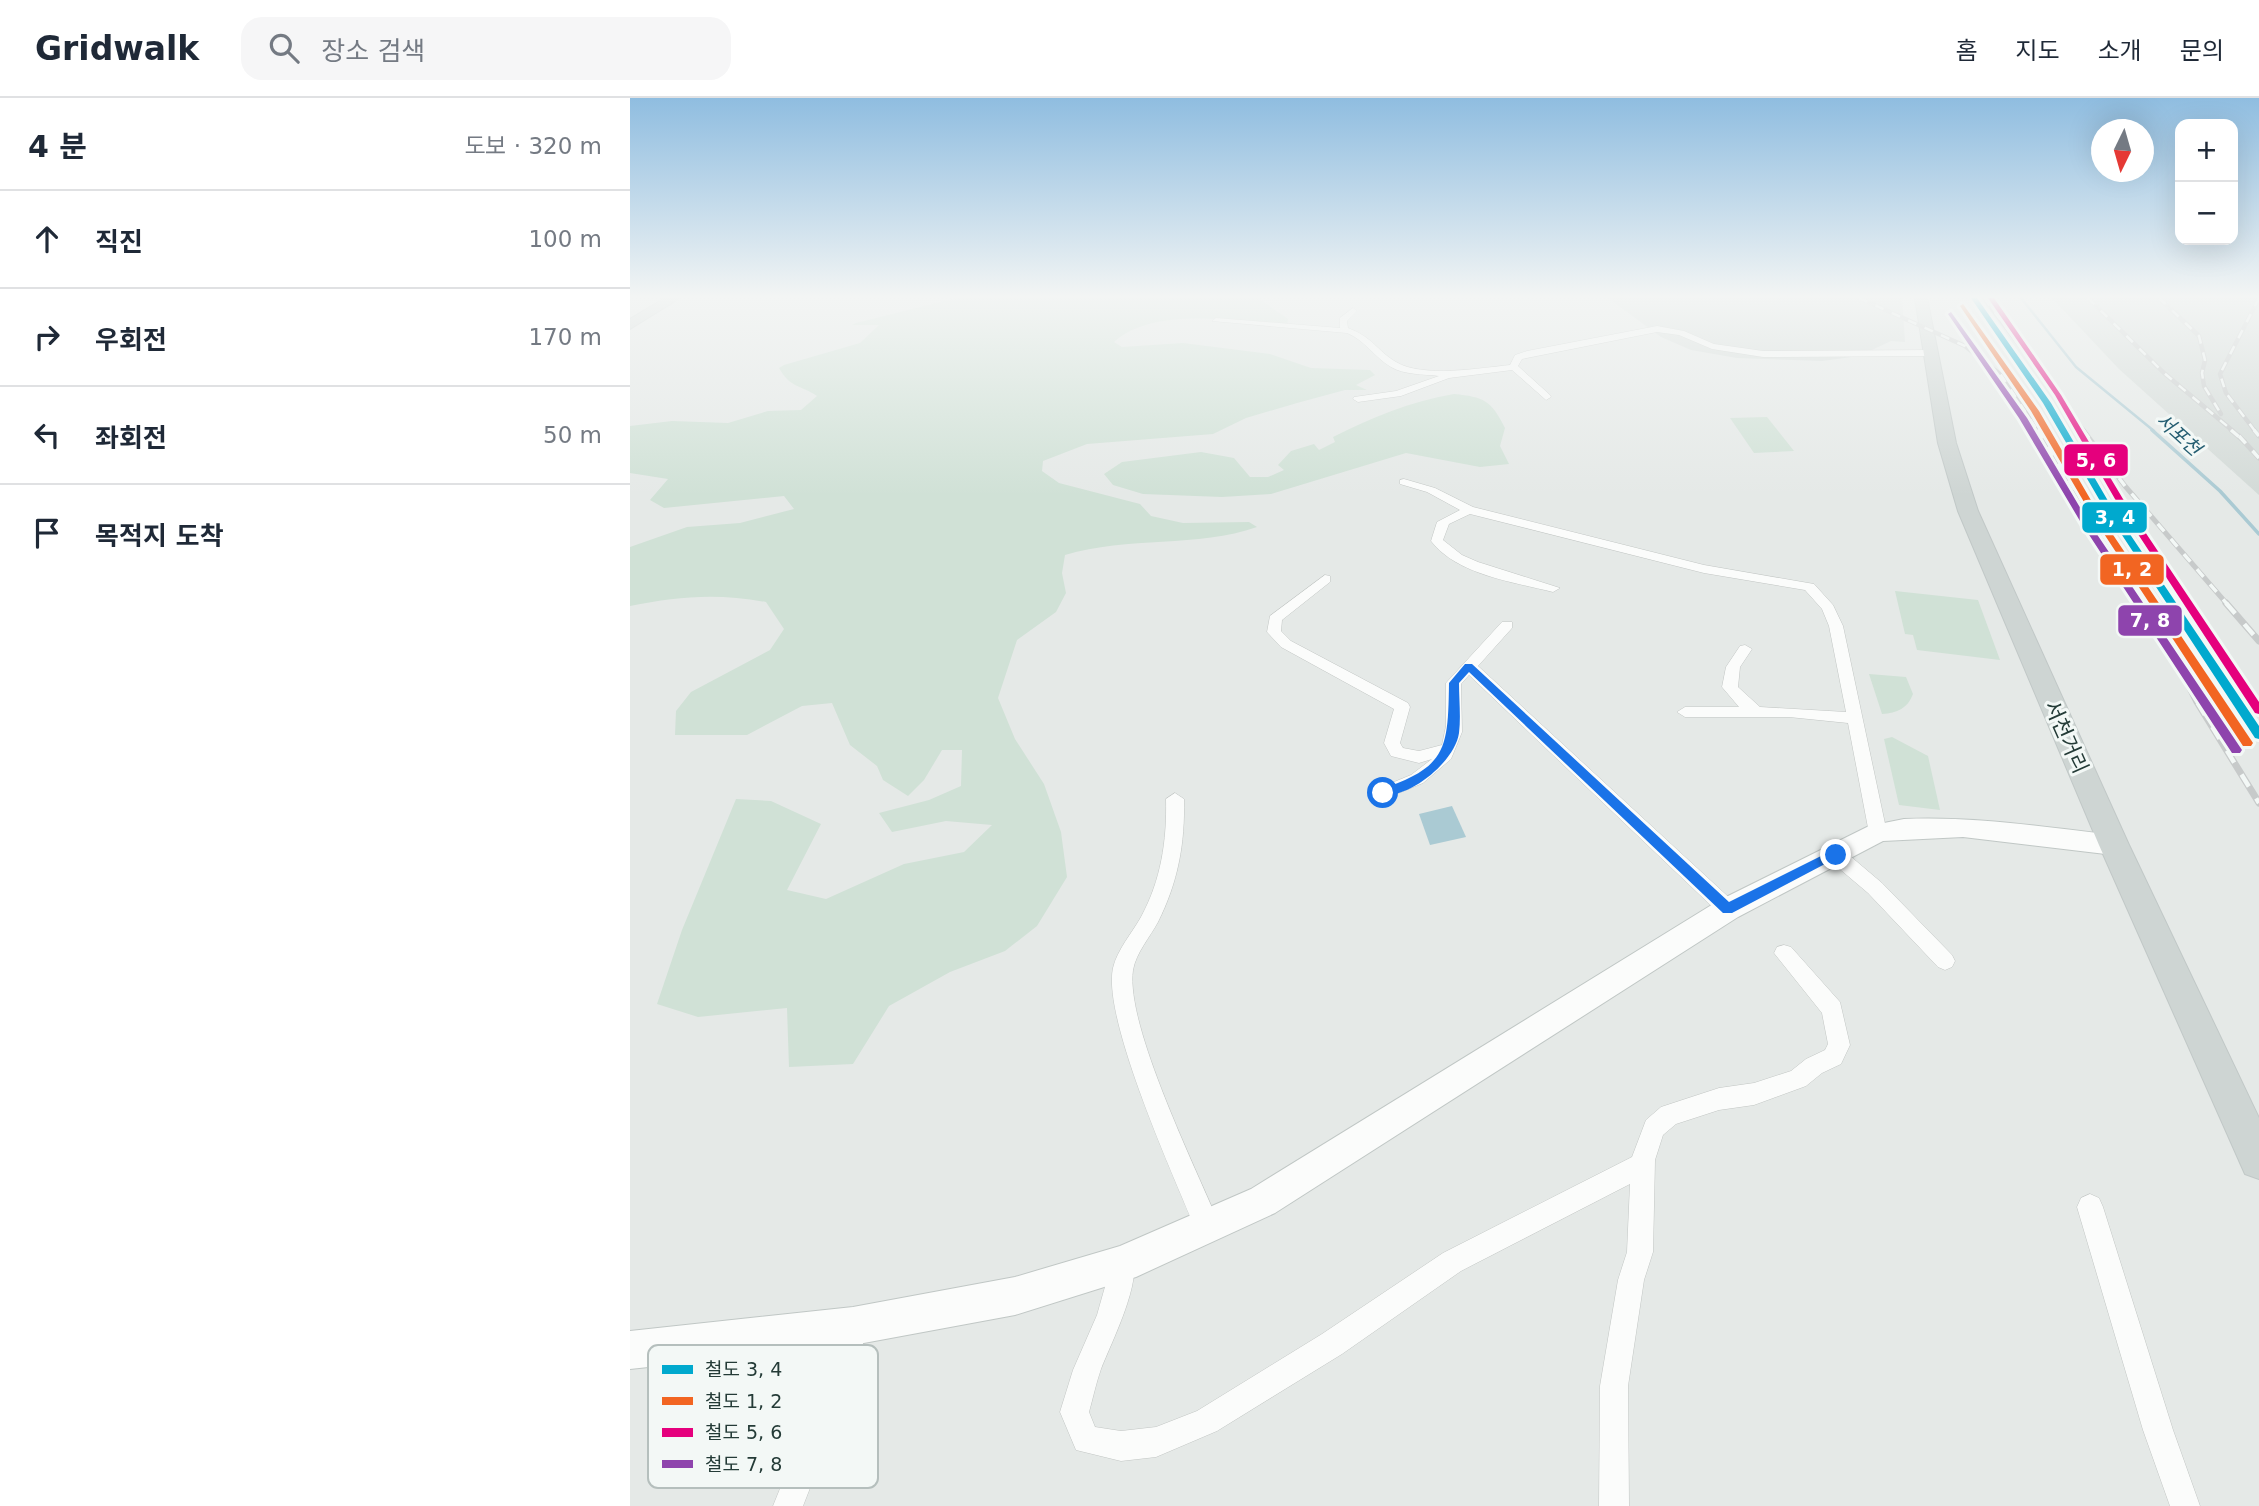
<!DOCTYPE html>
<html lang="ko">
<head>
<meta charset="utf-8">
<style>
	body { margin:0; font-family:"DejaVu Sans","Noto Sans KR",sans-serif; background:#f6f6f7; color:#1f2937 }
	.controls { position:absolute; right:21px; top:21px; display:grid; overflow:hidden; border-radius:14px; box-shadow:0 7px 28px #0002 }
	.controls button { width:63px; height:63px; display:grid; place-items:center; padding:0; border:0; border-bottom:2px solid #e0e1e3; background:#fff; color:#1f2937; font:35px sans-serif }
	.compass { position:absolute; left:1461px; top:21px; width:63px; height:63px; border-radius:50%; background:#fff; box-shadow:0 7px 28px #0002; rotate:185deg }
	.stop { position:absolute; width:21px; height:21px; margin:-16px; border:5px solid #1a73e8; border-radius:50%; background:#fff }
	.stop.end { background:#1a73e8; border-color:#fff; box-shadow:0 2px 7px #0008 }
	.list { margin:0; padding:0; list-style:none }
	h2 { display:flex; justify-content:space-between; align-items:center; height:91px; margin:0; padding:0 28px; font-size:30px }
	h2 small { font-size:23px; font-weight:400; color:#747a83 }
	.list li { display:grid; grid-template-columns:46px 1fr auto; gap:21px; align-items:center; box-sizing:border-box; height:98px; padding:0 28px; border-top:2px solid #e0e1e3 }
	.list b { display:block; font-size:26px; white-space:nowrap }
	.list em { font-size:23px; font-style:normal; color:#747a83 }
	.icon { flex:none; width:38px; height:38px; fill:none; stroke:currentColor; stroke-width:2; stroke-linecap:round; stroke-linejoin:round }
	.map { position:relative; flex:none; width:1629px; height:1408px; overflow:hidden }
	header { display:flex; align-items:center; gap:42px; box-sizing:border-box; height:98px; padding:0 35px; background:#fff; border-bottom:2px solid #e0e1e3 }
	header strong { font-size:33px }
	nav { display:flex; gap:38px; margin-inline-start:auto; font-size:24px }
	.search { width:490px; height:63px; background:#f6f6f7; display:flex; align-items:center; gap:18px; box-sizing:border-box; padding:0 24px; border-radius:21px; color:#747a83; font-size:26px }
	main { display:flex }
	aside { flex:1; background:#fff }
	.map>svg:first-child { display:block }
	.built { fill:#d3dad7 }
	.green { fill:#d0e1d6 }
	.water { fill:#aacad3 }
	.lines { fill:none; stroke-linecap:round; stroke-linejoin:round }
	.stream-far1 { stroke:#aacad3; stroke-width:2.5 }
	.stream { stroke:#aacad3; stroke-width:3.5 }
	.street-casing { stroke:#c2c6c4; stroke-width:1 }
	.secondary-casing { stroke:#c0c7c5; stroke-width:2 }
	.primary-casing { stroke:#c1c8c7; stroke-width:2 }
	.street { fill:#fbfcfb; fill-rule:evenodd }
	.secondary { fill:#fbfcfb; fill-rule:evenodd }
	.primary { fill:#ced5d3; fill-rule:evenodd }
	.rail-far2-casing { stroke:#c7caca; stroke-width:4.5 }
	.rail-far1-casing { stroke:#c7caca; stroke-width:5 }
	.rail-casing { stroke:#c7caca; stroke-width:7 }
	.rail-far2 { stroke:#f3f8f6; stroke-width:2.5; stroke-dasharray:9; stroke-linecap:butt }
	.rail-far1 { stroke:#f3f8f6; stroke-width:3.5; stroke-dasharray:10; stroke-linecap:butt }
	.rail { stroke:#f3f8f6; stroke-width:4.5; stroke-dasharray:14; stroke-linecap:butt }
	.rail-1-casing { stroke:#f3f8f6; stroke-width:6 }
	.rail-2-casing { stroke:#f3f8f6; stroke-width:6 }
	.rail-3-casing { stroke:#f3f8f6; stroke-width:6 }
	.rail-4-casing { stroke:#f3f8f6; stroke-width:6 }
	.rail-1 { fill:#00a9ce; fill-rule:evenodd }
	.rail-2 { fill:#f26522; fill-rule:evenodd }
	.rail-3 { fill:#e5007d; fill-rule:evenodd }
	.rail-4 { fill:#8e44ad; fill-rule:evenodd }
	.route { fill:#1a73e8 }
	.labels { text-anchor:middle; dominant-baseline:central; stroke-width:6; stroke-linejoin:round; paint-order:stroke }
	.far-water-label { font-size:19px; font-style:italic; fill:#245d71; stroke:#f3f8f6 }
	.street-label { font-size:21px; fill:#243b37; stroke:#f3f8f6 }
	.key { fill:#f3f8f6; stroke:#b5bfbd; stroke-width:2 }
	.key-label { font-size:19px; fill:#243b37 }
	.line-badge { stroke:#f3f8f6; stroke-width:2.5 }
	.badge-label { font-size:19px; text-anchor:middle; font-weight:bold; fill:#fff }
</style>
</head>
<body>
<header>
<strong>Gridwalk</strong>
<div class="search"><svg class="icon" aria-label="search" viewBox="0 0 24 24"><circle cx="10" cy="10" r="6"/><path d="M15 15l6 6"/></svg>장소 검색</div>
<nav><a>홈</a><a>지도</a><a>소개</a><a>문의</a></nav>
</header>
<main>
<aside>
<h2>4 분<small>도보 · 320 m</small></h2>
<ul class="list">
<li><svg class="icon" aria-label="ahead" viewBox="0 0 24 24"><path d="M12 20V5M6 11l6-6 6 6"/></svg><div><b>직진</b></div><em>100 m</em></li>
<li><svg class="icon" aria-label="right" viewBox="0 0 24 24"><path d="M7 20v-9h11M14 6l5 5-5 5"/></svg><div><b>우회전</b></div><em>170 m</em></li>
<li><svg class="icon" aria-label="left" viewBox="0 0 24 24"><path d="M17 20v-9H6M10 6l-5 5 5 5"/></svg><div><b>좌회전</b></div><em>50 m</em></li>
<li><svg class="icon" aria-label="arrive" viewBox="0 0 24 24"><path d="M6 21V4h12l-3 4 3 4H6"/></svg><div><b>목적지 도착</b></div></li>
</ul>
</aside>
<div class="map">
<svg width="1629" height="1408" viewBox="0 0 1629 1408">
	<rect width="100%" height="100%" fill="#e5e9e7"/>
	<g class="built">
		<path d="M 978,200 L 1272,200 L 1275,244 L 1261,243 L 1229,258 L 1192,263 L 1107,260 L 1061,252 L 1031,239 Z"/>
		<path d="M 1422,200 L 1629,200 L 1629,397 L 1489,271 Z"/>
	</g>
	<g class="green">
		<path d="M 326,200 L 628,200 L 658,221 L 657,227 C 608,223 523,208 484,244 L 492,249 L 553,245 L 640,256 L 681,270 L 740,272 L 745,277 L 726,287 L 737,292 L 715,292 L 667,305 L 616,320 L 583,336 L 457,346 L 413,363 L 412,373 L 429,385 L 510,406 L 521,418 L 553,425 L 619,424 L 627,429 C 568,450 498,438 435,457 L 432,475 L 436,495 L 426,514 L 387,542 L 368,600 L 385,641 L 414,686 L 431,734 L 437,779 L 407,828 L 375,853 L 320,874 L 259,908 L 223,966 L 159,969 L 157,910 L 68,919 L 27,906 L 52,832 L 106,701 L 141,703 L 191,726 L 157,792 L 196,801 L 274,766 L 334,754 L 362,727 L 316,723 L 262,734 L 249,715 L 299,702 L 331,688 L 332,652 L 312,652 L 294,682 L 278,698 L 253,682 L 247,668 L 220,647 L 202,605 L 172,608 L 117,637 L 45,637 L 46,613 L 61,594 L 140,552 L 154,531 L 136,504 C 88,495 48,498 0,508 L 0,449 L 57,429 L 110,425 L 164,411 L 154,398 L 34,410 L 20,402 L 38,381 L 0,375 L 0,328 L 42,323 L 98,325 L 138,313 L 171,312 L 187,298 C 171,287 160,290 149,270 L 154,267 L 230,245 L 249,227 L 222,227 L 226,225 Z"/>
		<path d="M 824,296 C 854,299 861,302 875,330 L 870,348 L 879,366 L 850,369 L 776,355 L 641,396 L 592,399 L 513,396 L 483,387 L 474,376 L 492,364 L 571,354 L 604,360 L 620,379 L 638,379 L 654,372 L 648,367 L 661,353 L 684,346 L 689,352 L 705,344 L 703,339 C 743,319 779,304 824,296 Z"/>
		<path d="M 1137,319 L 1164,353 L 1124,355 L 1100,320 Z"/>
		<path d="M 1265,493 L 1348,502 L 1370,562 L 1287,552 L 1283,537 L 1275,536 Z"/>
		<path d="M 1239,576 L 1276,579 L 1283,596 C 1278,610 1267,615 1252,616 Z"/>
		<path d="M 1262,639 L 1298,658 L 1310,712 L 1269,707 L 1254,641 Z"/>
	</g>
	<path class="water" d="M 822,708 L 836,739 L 800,747 L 789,716 Z"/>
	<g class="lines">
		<path class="stream-far1" d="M 1391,200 L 1446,269 L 1524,333"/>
		<path class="stream" d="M 1522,332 L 1590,393 L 1629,436"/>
		<defs>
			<g id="street">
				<path d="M 723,210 L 727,213 L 717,223 L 718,230 C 744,240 746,252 766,264 C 792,280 851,270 880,267 L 885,257 L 897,253 L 1027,228 L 1054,233 L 1084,246 L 1133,253 L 1301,252 L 1306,255 L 1301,258 L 1133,259 L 1082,251 L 1049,237 L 1027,234 L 892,261 L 888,268 L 920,297 L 921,299 L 916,302 L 882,272 L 819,280 L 771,298 L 728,304 L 723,301 L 724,299 L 766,293 L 809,278 C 794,276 774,277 761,269 C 744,259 736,243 717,235 L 582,223 L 586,220 L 710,230 L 710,220 Z"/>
				<path d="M 774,381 L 805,390 L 843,409 L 1074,467 L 1184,486 L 1203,507 L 1213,528 L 1257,735 L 1254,740 L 1242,740 L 1239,735 L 1218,625 L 1159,619 L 1055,619 L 1047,614 L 1055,609 L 1109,609 L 1092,589 L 1096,569 L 1110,548 L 1115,547 L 1122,551 L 1110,569 L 1108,589 L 1130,609 L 1216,614 L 1199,528 L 1192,511 L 1175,492 L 1074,475 L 840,416 L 819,426 L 813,442 L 832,457 L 848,464 L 930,490 L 923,494 C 884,484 827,477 801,443 L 807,424 L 830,412 L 797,394 L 770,386 L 770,382 Z"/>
				<path d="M 695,477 L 700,478 L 700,484 L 652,522 L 651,533 L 661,543 L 778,605 L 780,609 L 770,645 L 773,650 L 789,653 L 812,647 L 816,628 L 816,585 L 872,524 L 882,524 L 882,530 L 848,568 L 1105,805 L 1108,811 L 1105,817 L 1098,819 L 1091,817 L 839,577 L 831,586 L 832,634 L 821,661 L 793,685 L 759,699 L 747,699 L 744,695 L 747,691 L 781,677 L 802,661 L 789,665 L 761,658 L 754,645 L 764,611 L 651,549 L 637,534 L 640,518 Z"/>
				<path d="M 545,695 L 554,701 C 555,746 548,784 528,824 C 520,839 506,855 503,872 C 495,927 567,1072 590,1128 L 586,1137 L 577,1141 L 568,1137 C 546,1083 472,922 483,870 C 487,852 502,835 511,819 C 531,782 537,743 536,701 Z"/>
				<path d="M 1206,750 L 1213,752 L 1252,785 L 1322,857 L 1325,863 L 1322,869 L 1315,872 L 1308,869 L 1238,795 L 1199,762 L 1197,757 L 1199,752 Z"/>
				<path d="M 1154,847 L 1161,849 L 1210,904 L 1220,947 L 1211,966 L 1192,975 L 1176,988 L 1124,1007 L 1089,1012 L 1046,1026 L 1033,1037 L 1025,1062 L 1023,1154 L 1014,1182 L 998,1288 L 999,1408 L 969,1408 L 970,1288 L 988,1182 L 997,1154 L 1000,1086 L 831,1173 L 712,1256 L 587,1333 L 526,1359 L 491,1363 L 446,1352 L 430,1314 L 443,1272 L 467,1217 L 484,1157 L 493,1153 L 502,1157 C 513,1183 481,1245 471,1271 C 466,1285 463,1300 459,1314 L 465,1329 L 491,1333 L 526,1329 L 567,1313 L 692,1236 L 813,1155 L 1002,1059 L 1016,1022 L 1031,1009 L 1089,990 L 1124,985 L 1161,973 L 1176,961 L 1195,952 L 1198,946 L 1192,915 L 1144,855 L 1147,849 Z"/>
				<path d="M 1460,1096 L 1469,1100 L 1473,1109 L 1543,1332 L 1570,1408 L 1540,1408 L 1513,1332 L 1447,1109 L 1451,1100 Z"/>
				<path d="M 223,1214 L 233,1218 L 237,1228 L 228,1267 L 173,1408 L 143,1408 L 200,1267 L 213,1218 Z"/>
			</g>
			<path id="secondary" d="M 1274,721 C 1345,718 1414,729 1484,737 L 1493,740 L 1497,747 L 1493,754 L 1484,757 L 1333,739 L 1253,743 L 1108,819 L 645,1115 L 506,1179 L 385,1217 L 223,1247 L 0,1271 L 0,1233 L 223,1209 L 385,1179 L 490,1148 L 621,1091 L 1088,803 L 1239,728 Z"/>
			<g id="primary">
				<path d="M 35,200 L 50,200 L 0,231 L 0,221 Z"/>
				<path d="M 1285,200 L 1297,200 L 1326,345 L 1348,413 L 1499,747 L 1629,1020 L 1629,1081 L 1615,1076 L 1469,747 L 1328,413 L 1308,345 Z"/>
			</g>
		</defs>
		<use href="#street" class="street-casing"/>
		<use href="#secondary" class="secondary-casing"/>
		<use href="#primary" class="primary-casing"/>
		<use href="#street" class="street"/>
		<use href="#secondary" class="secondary"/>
		<use href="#primary" class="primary"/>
		<defs>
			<g id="rail-far2">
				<path d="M 1229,200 L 1335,248 L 1371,277 L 1408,333"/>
				<path d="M 1354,200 L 1454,333"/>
				<path d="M 1458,200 L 1534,275 L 1603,333"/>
				<path d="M 1529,200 L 1569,238 L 1575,262 L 1572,275 L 1574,288 L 1591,316"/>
				<path d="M 1625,333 L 1596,295 L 1590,276 L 1629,200"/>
			</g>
			<g id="rail-far1">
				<path d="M 1407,332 L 1518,506"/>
				<path d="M 1453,332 L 1495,388 L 1597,506"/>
				<path d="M 1601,332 L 1615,344"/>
				<path d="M 1624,332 L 1629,338"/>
				<path d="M 1609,338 L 1629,360"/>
			</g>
			<g id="rail">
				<path d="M 1517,505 L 1567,604 L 1629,705"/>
				<path d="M 1596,505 L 1629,543"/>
			</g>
		</defs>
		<use href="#rail-far2" class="rail-far2-casing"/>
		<use href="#rail-far1" class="rail-far1-casing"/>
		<use href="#rail" class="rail-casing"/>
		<use href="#rail-far2" class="rail-far2"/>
		<use href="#rail-far1" class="rail-far1"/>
		<use href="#rail" class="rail"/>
		<defs>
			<path id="rail-1" d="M 1341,200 L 1347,200 L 1421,305 L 1481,408 L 1629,628 L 1629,641 L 1625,640 L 1473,408 L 1413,305 Z"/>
			<path id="rail-2" d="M 1333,206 L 1409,313 L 1469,416 L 1621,642 L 1623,645 L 1621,648 L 1613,648 L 1461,416 L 1401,313 L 1330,208 Z"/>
			<path id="rail-3" d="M 1358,200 L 1364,200 L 1431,297 L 1493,401 L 1629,604 L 1629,616 L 1625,615 L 1485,401 L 1425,297 Z"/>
			<path id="rail-4" d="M 1321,214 L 1397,320 L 1458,423 L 1610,649 L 1612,652 L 1610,655 L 1602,655 L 1450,423 L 1389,320 L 1318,216 Z"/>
		</defs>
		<use href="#rail-1" class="rail-1-casing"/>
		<use href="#rail-2" class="rail-2-casing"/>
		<use href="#rail-3" class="rail-3-casing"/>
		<use href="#rail-4" class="rail-4-casing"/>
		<use href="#rail-1" class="rail-1"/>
		<use href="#rail-2" class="rail-2"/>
		<use href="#rail-3" class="rail-3"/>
		<use href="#rail-4" class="rail-4"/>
	</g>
	<linearGradient id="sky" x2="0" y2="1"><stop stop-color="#8fbde0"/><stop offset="0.5" stop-color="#f3f5f4"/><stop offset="1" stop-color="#f3f5f4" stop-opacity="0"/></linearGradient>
	<rect width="1629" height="397" fill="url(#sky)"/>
	<path class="route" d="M 835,566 L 842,566 L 1099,804 L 1201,753 L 1210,753 L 1212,757 L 1102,815 L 1093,815 L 839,574 L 829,585 C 829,601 831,619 829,635 C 825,664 778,702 749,697 L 749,692 C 817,669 818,652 819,585 Z"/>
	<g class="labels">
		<g class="far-water-label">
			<text transform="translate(1549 336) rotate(42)">서포천</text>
		</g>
		<g class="street-label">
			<text transform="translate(1436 639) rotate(66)">서천거리</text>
		</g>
	</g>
	<rect x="18" y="1247" width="230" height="143" rx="10" class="key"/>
	<rect x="32" y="1267" width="31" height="9" fill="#00a9ce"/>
	<rect x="32" y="1299" width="31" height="8" fill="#f26522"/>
	<rect x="32" y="1330" width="31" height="9" fill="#e5007d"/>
	<rect x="32" y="1362" width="31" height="8" fill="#8e44ad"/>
	<g class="key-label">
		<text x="75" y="1278">철도 3, 4</text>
		<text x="75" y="1310">철도 1, 2</text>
		<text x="75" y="1341">철도 5, 6</text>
		<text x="75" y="1373">철도 7, 8</text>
	</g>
	<g class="line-badge">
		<rect x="1433" y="345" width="66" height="34" rx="7" fill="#e5007d"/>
		<rect x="1451" y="403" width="67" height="33" rx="7" fill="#00a9ce"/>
		<rect x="1469" y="455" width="66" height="33" rx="7" fill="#f26522"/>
		<rect x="1487" y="506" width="66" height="33" rx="7" fill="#8e44ad"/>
	</g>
	<g class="badge-label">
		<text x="1466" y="369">5, 6</text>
		<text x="1485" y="426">3, 4</text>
		<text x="1502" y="478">1, 2</text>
		<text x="1520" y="529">7, 8</text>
	</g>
</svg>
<div class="controls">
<button>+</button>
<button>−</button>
</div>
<svg class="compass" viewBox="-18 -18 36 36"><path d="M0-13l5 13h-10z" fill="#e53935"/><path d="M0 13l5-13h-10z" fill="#747a83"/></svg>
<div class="stop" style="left:753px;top:695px"></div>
<div class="stop end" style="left:1206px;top:757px"></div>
</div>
</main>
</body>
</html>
